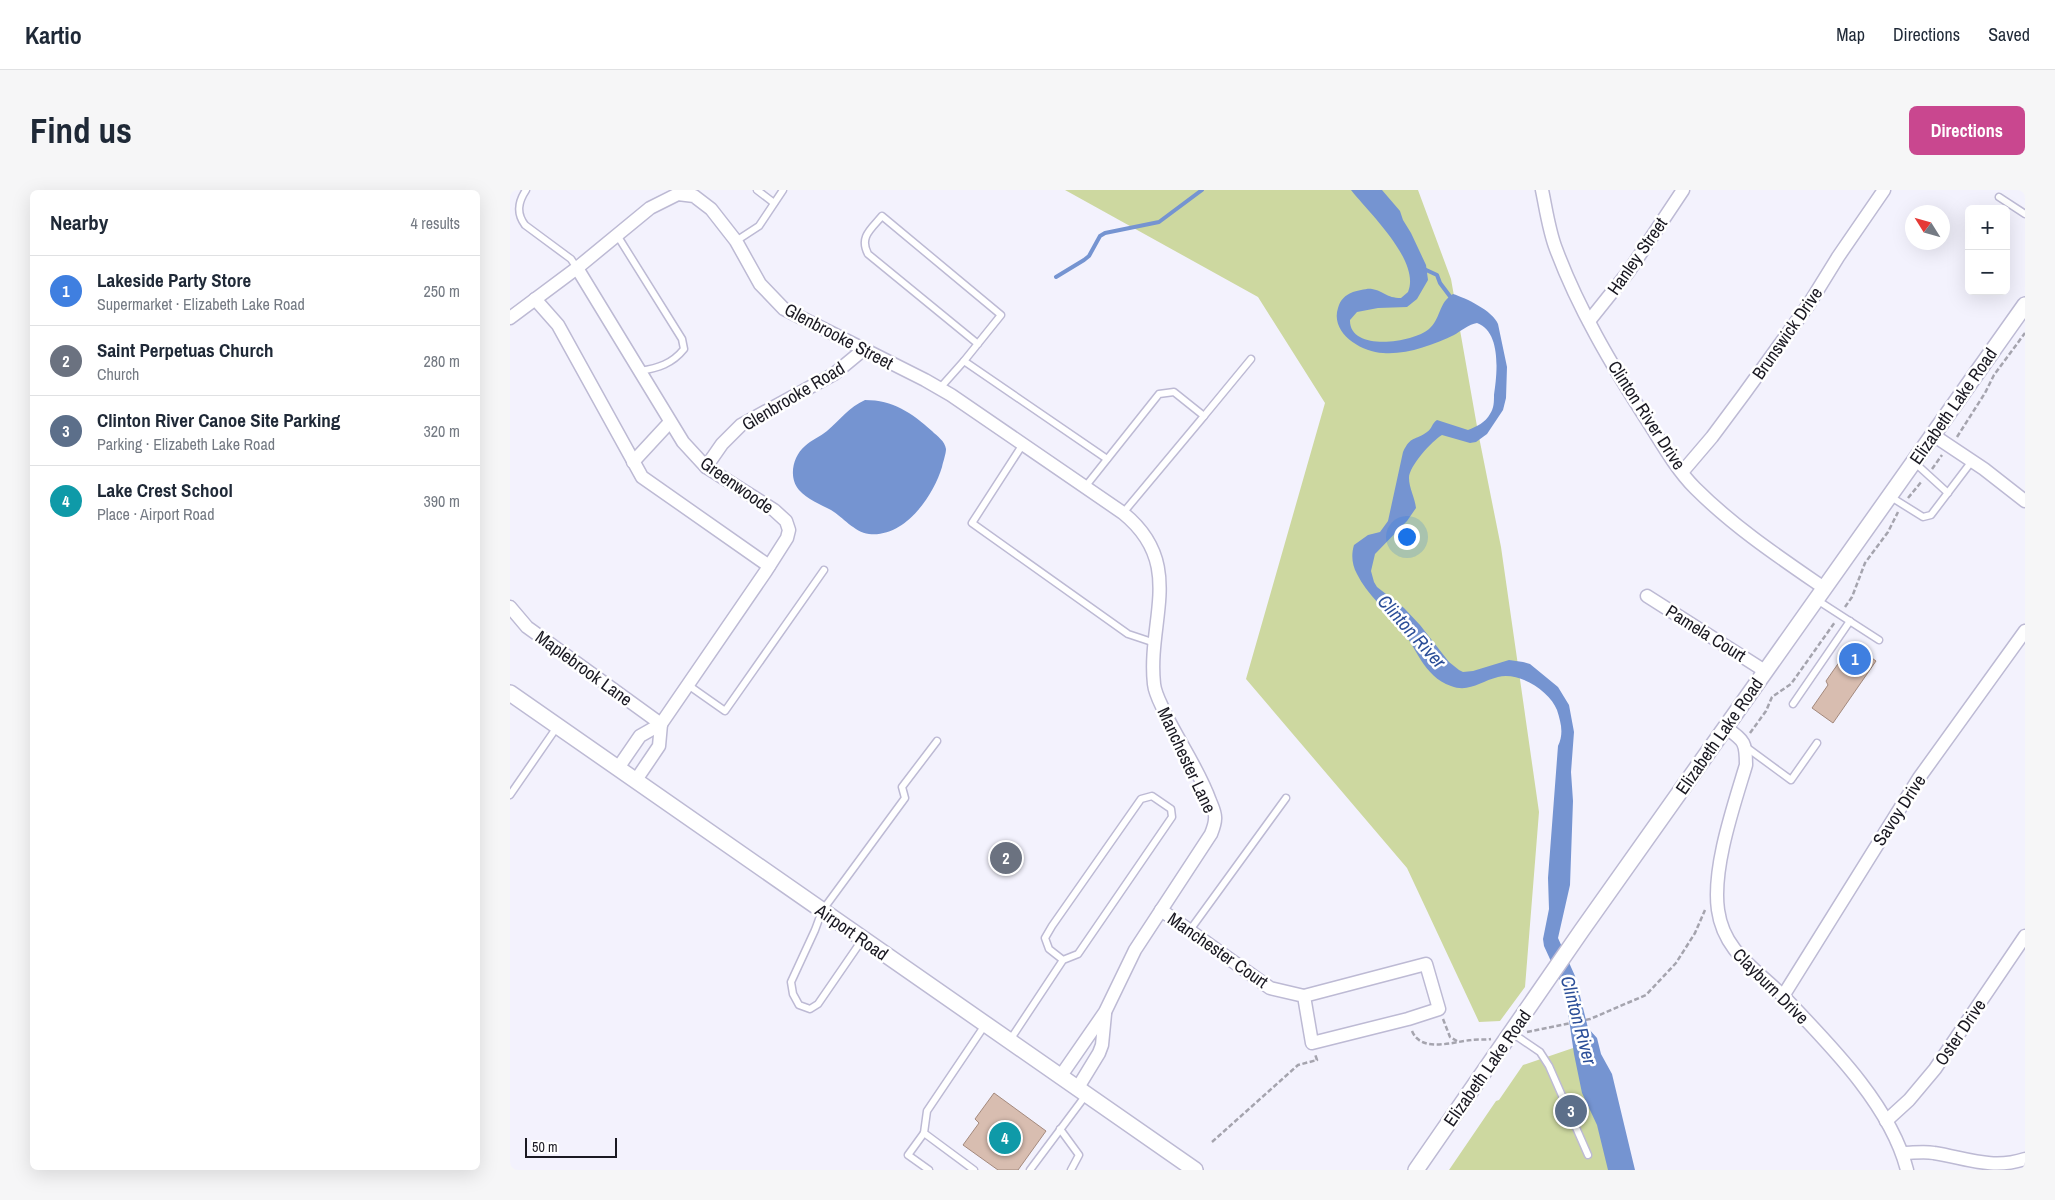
<!DOCTYPE html>
<html lang="en">
<head>
<meta charset="utf-8">
<style>
	body { margin:0; font-family:"Archivo Narrow",sans-serif; background:#f6f6f7; color:#1f2937 }
	.controls { position:absolute; right:15px; top:15px; display:grid; overflow:hidden; border-radius:8px; box-shadow:0 5px 20px #0002 }
	.controls button { width:45px; height:45px; display:grid; place-items:center; padding:0; border:0; border-bottom:1px solid #e0e1e3; background:#fff; color:#1f2937; font:25px sans-serif }
	.compass { position:absolute; left:1395px; top:15px; width:45px; height:45px; border-radius:50%; background:#fff; box-shadow:0 5px 20px #0002; rotate:307deg }
	.scale { position:absolute; left:15px; bottom:12px; width:92px; box-sizing:border-box; padding-left:5px; border:2px solid #1a1922; border-top:0; font-size:14px; line-height:18px; white-space:nowrap; color:#1a1922; -webkit-text-stroke:4px #fff; paint-order:stroke }
	.you { position:absolute; left:896px; top:346px; width:18px; height:18px; margin:-12px; border:4px solid #fff; border-radius:50%; background:#1a73e8; box-shadow:0 0 0 8px #1a73e833 }
	.badge { display:grid; place-items:center; width:32px; height:32px; border-radius:50%; background:#c9478f; color:#fff; font-size:16px; font-weight:700 }
	.pin { position:absolute; translate:-50% -50%; border:2px solid #fff; box-shadow:0 1px 5px #0006 }
	.list { margin:0; padding:0; list-style:none }
	h2 { display:flex; justify-content:space-between; align-items:center; height:65px; margin:0; padding:0 20px; font-size:21px }
	h2 small { font-size:16px; font-weight:400; color:#747a83 }
	.list li { display:grid; grid-template-columns:32px 1fr auto; gap:15px; align-items:center; box-sizing:border-box; height:70px; padding:0 20px; border-top:1px solid #e0e1e3 }
	.list b { display:block; font-size:19px; white-space:nowrap }
	.list p { margin:0; font-size:16px; white-space:nowrap; color:#747a83 }
	.list em { font-size:16px; font-style:normal; color:#747a83 }
	.map { position:relative; flex:none; width:1515px; height:980px; overflow:hidden; border-radius:8px }
	header { display:flex; align-items:center; gap:30px; box-sizing:border-box; height:70px; padding:0 25px; background:#fff; border-bottom:1px solid #e0e1e3 }
	header strong { font-size:24px }
	nav { display:flex; gap:28px; margin-inline-start:auto; font-size:18px }
	.intro { display:flex; align-items:center; justify-content:space-between; box-sizing:border-box; height:120px; padding:0 30px }
	h1 { margin:0; font-size:35px }
	.button { padding:12px 22px; border-radius:8px; background:#c9478f; color:#fff; font-size:18px; font-weight:700 }
	main { display:flex; gap:30px; padding:0 30px }
	aside { flex:1; background:#fff; border-radius:8px; box-shadow:0 5px 20px #0002 }
	.map>svg:first-child { display:block }
	.green { fill:#cdd8a0 }
	.water { fill:#7594d1 }
	.lines { fill:none; stroke-linecap:round; stroke-linejoin:round }
	.stream { stroke:#7594d1; stroke-width:4 }
	.building { fill:#d8bdb0; stroke:#a3897d }
	.service-casing { stroke:#bdbad4; stroke-width:9 }
	.minor-casing { stroke:#bdbad4; stroke-width:15 }
	.tertiary-casing { stroke:#bdbad4; stroke-width:18 }
	.path { stroke:#a5a4ae; stroke-width:2.5; stroke-dasharray:5 2.5; stroke-linecap:butt }
	.service { stroke:#fff; stroke-width:6 }
	.minor { stroke:#fff; stroke-width:12 }
	.tertiary { stroke:#fff; stroke-width:15 }
	.labels { text-anchor:middle; dominant-baseline:central; stroke-width:5; stroke-linejoin:round; paint-order:stroke }
	.street-label { font-size:18px; fill:#1a1922; stroke:#fff }
	.water-label { font-size:19px; font-style:italic; fill:#2b4e98; stroke:#fff }
</style>
</head>
<body>
<header>
<strong>Kartio</strong>
<nav><a>Map</a><a>Directions</a><a>Saved</a></nav>
</header>
<div class="intro"><h1>Find us</h1><a class="button">Directions</a></div>
<main>
<aside>
<h2>Nearby<small>4 results</small></h2>
<ul class="list">
<li><span class="badge" style="background:#3f7fe0">1</span><div><b>Lakeside Party Store</b><p>Supermarket · Elizabeth Lake Road</p></div><em>250 m</em></li>
<li><span class="badge" style="background:#6b7280">2</span><div><b>Saint Perpetuas Church</b><p>Church</p></div><em>280 m</em></li>
<li><span class="badge" style="background:#5c6f8a">3</span><div><b>Clinton River Canoe Site Parking</b><p>Parking · Elizabeth Lake Road</p></div><em>320 m</em></li>
<li><span class="badge" style="background:#0f9aa8">4</span><div><b>Lake Crest School</b><p>Place · Airport Road</p></div><em>390 m</em></li>
</ul>
</aside>
<div class="map">
<svg width="1515" height="980" viewBox="0 0 1515 980">
	<rect width="100%" height="100%" fill="#f3f2fd"/>
	<g class="green">
		<path d="M 555,0 L 908,0 L 941,89 L 968,242 L 991,357 L 1029,622 L 1015,797 L 990,831 L 969,832 L 897,678 L 736,489 L 815,213 L 748,107 Z"/>
		<path d="M 1066,857 L 1123,980 L 939,980 L 986,911 L 989,910 L 1013,875 Z"/>
	</g>
	<g class="water">
		<path d="M 841,0 L 872,0 L 890,21 L 893,30 L 901,43 L 916,75 L 918,90 L 907,109 L 897,117 L 868,118 L 847,122 L 840,130 C 839,162 903,153 919,139 C 931,129 928,113 943,104 C 956,108 983,121 988,134 L 997,177 L 996,208 L 993,220 L 977,244 L 966,252 L 960,253 L 932,245 C 922,251 899,276 899,288 C 899,298 905,308 906,318 L 897,331 L 865,364 L 861,381 L 864,392 L 867,397 L 894,418 L 910,435 L 939,472 L 949,480 L 953,482 L 963,481 L 999,470 L 1013,472 L 1020,474 L 1048,497 L 1059,515 L 1064,542 L 1061,582 L 1063,611 L 1060,695 L 1048,748 L 1065,786 L 1078,838 L 1087,848 L 1091,864 L 1102,884 L 1125,980 L 1098,980 L 1087,935 L 1072,903 L 1064,864 L 1055,802 L 1034,756 L 1033,749 L 1039,719 L 1038,688 L 1048,556 C 1054,543 1051,533 1047,520 C 1040,501 1008,481 988,487 C 971,491 959,503 941,496 C 913,486 907,458 890,437 C 876,419 857,405 847,384 C 842,375 841,365 844,355 L 858,345 L 870,342 L 878,331 L 893,262 C 901,245 905,251 917,242 C 922,239 922,233 927,230 L 958,240 C 966,237 976,232 980,224 C 984,218 984,212 984,205 C 987,185 992,142 967,133 C 959,134 951,141 944,145 C 923,155 896,165 873,163 C 851,162 820,143 828,118 C 830,110 835,105 843,102 C 848,101 857,98 862,99 C 874,101 876,108 891,108 L 898,102 C 911,71 859,23 841,0 Z"/>
		<path d="M 355,210 C 383,210 402,223 422,241 C 427,246 435,251 436,259 C 436,264 433,272 432,277 C 423,307 394,348 359,344 C 344,342 333,327 321,320 C 311,315 297,309 289,300 C 278,287 283,266 295,256 C 301,250 310,247 317,241 C 330,230 339,217 355,210 Z"/>
	</g>
	<g class="lines">
		<g class="stream">
			<path d="M 914,79 L 927,85 L 930,93 L 942,109"/>
			<path d="M 546,87 L 574,70 L 579,66 L 590,46 L 595,43 L 649,32 L 692,0"/>
		</g>
	</g>
	<g class="building">
		<path d="M 1345,456 L 1366,471 L 1323,533 L 1302,518 L 1318,495 L 1316,491 L 1339,458 Z"/>
		<path d="M 484,903 L 536,941 L 508,980 L 488,980 L 453,955 L 469,933 L 465,929 Z"/>
	</g>
	<g class="lines">
		<defs>
			<g id="service">
				<path d="M 16,0 C 8,12 6,23 15,35 L 61,69 L 67,78"/>
				<path d="M 247,0 L 264,13"/>
				<path d="M 1489,7 L 1515,24"/>
				<path d="M 107,45 L 172,149 L 174,159 C 162,174 148,178 130,181"/>
				<path d="M 226,51 L 249,36 L 273,0"/>
				<path d="M 454,171 L 491,125 L 372,26 C 361,39 349,47 358,64 L 468,154"/>
				<path d="M 430,198 L 454,171 L 597,269"/>
				<path d="M 694,226 L 741,169"/>
				<path d="M 513,254 L 462,333 L 618,444 L 645,453"/>
				<path d="M 1404,272 L 1438,303"/>
				<path d="M 575,297 L 649,204 L 664,202 L 694,226 L 613,323"/>
				<path d="M 1381,307 L 1413,327 L 1421,325 L 1462,271"/>
				<path d="M 1307,410 L 1369,450"/>
				<path d="M 178,495 L 215,521 L 314,380"/>
				<path d="M 1283,514 L 1340,431"/>
				<path d="M 1236,557 L 1281,590 L 1307,553"/>
				<path d="M 0,605 L 47,537"/>
				<path d="M 680,740 L 776,608"/>
				<path d="M 352,750 L 308,814 L 300,819 L 289,815 L 283,804 L 281,792 L 305,740 L 312,721 L 395,608 L 392,597 L 427,551"/>
				<path d="M 1002,843 L 1030,862 L 1039,876 L 1078,965"/>
				<path d="M 500,850 L 553,770 L 568,764 L 662,627 L 661,619 L 642,606 L 631,609 L 542,736 L 535,748 L 539,759 L 553,770"/>
				<path d="M 550,939 L 569,965 L 561,980"/>
				<path d="M 414,943 L 398,965 L 419,980"/>
				<path d="M 464,980 L 414,943 L 417,921 L 475,835"/>
				<path d="M 520,980 L 576,905"/>
			</g>
			<g id="minor">
				<path d="M 1032,0 C 1036,19 1039,41 1046,59 C 1068,118 1101,174 1135,227 C 1150,250 1165,278 1185,298 C 1224,337 1269,367 1314,398"/>
				<path d="M 67,78 L 173,252 L 196,277 L 264,320 L 276,331 L 279,340 L 277,348 L 256,381 L 151,534 L 130,546 L 108,578"/>
				<path d="M 25,109 L 48,135 L 132,287 L 259,376"/>
				<path d="M 0,128 L 67,78 L 140,18 L 168,4 L 184,6 L 201,19 L 226,51 L 250,94 L 274,119 L 415,190 L 441,205 L 613,323 C 676,374 637,430 644,494 C 645,504 651,514 655,523 C 669,552 689,580 700,611 C 702,616 706,624 705,629 C 705,634 703,639 701,644 L 625,760 L 595,822 L 550,887"/>
				<path d="M 1079,131 L 1119,81 L 1173,0"/>
				<path d="M 1423,245 L 1474,279 L 1515,311"/>
				<path d="M 123,272 L 160,232"/>
				<path d="M 196,277 L 212,254 L 231,235 L 324,184 L 353,160"/>
				<path d="M 1173,281 L 1202,247 L 1234,204 L 1299,114 L 1328,67 L 1374,0"/>
				<path d="M 1137,406 L 1255,481"/>
				<path d="M 0,417 L 17,437 L 151,534"/>
				<path d="M 1215,537 C 1234,551 1236,551 1236,575 C 1224,615 1202,678 1208,720 C 1214,763 1247,779 1275,808 C 1320,855 1381,916 1397,980"/>
				<path d="M 126,590 L 149,556 L 151,534"/>
				<path d="M 651,720 L 760,798 L 794,806 L 916,774 L 929,819 L 898,829 L 802,853 L 794,806"/>
				<path d="M 1273,806 L 1409,588 L 1515,441"/>
				<path d="M 567,899 L 589,863 L 592,855 L 595,824"/>
				<path d="M 1376,931 L 1399,910 L 1425,879 L 1515,746"/>
				<path d="M 1393,963 C 1403,963 1414,961 1424,963 C 1456,968 1482,980 1515,969"/>
			</g>
			<g id="tertiary">
				<path d="M 0,503 L 685,980"/>
				<path d="M 906,980 L 1072,740 L 1515,115"/>
			</g>
		</defs>
		<use href="#service" class="service-casing"/>
		<use href="#minor" class="minor-casing"/>
		<use href="#tertiary" class="tertiary-casing"/>
		<g class="path">
			<path d="M 1447,247 L 1475,203 L 1484,185 L 1515,143"/>
			<path d="M 1422,279 L 1432,265"/>
			<path d="M 1398,308 L 1412,291"/>
			<path d="M 1335,417 L 1342,407 L 1355,373 L 1378,342 L 1388,322"/>
			<path d="M 1240,543 L 1256,521 L 1262,507 L 1281,494 L 1325,432"/>
			<path d="M 933,829 L 940,847 L 947,851"/>
			<path d="M 902,841 C 911,863 943,852 961,850 C 967,849 974,850 981,849"/>
			<path d="M 1017,842 L 1080,829 L 1136,805 L 1166,773 L 1185,743 L 1195,720"/>
			<path d="M 702,952 L 788,875 L 807,870 L 805,864"/>
		</g>
		<use href="#service" class="service"/>
		<use href="#minor" class="minor"/>
		<use href="#tertiary" class="tertiary"/>
	</g>
	<g class="labels">
		<g class="street-label">
			<text transform="translate(1127 66) rotate(-55)">Hanley Street</text>
			<text transform="translate(1277 143) rotate(-55)">Brunswick Drive</text>
			<text transform="translate(329 146) rotate(28)">Glenbrooke Street</text>
			<text transform="translate(283 206) rotate(-31)">Glenbrooke Road</text>
			<text transform="translate(1443 216) rotate(-55)">Elizabeth Lake Road</text>
			<text transform="translate(1137 225) rotate(57)">Clinton River Drive</text>
			<text transform="translate(227 295) rotate(35)">Greenwoode</text>
			<text transform="translate(1196 443) rotate(32)">Pamela Court</text>
			<text transform="translate(74 478) rotate(36)">Maplebrook Lane</text>
			<text transform="translate(1209 546) rotate(-55)">Elizabeth Lake Road</text>
			<text transform="translate(677 570) rotate(65)">Manchester Lane</text>
			<text transform="translate(1389 620) rotate(-57)">Savoy Drive</text>
			<text transform="translate(342 742) rotate(35)">Airport Road</text>
			<text transform="translate(708 760) rotate(35)">Manchester Court</text>
			<text transform="translate(1261 796) rotate(45)">Clayburn Drive</text>
			<text transform="translate(1450 842) rotate(-56)">Oster Drive</text>
			<text transform="translate(977 878) rotate(-55)">Elizabeth Lake Road</text>
		</g>
		<g class="water-label">
			<text transform="translate(902 441) rotate(48)">Clinton River</text>
			<text transform="translate(1069 830) rotate(75)">Clinton River</text>
		</g>
	</g>
</svg>
<div class="controls">
<button>+</button>
<button>−</button>
</div>
<svg class="compass" viewBox="-18 -18 36 36"><path d="M0-13l5 13h-10z" fill="#e53935"/><path d="M0 13l5-13h-10z" fill="#747a83"/></svg>
<div class="scale">50 m</div>
<div class="you"></div>
<div class="pin badge" style="left:1345px;top:469px;background:#3f7fe0">1</div>
<div class="pin badge" style="left:496px;top:668px;background:#6b7280">2</div>
<div class="pin badge" style="left:1061px;top:921px;background:#5c6f8a">3</div>
<div class="pin badge" style="left:495px;top:948px;background:#0f9aa8">4</div>
</div>
</main>
</body>
</html>
